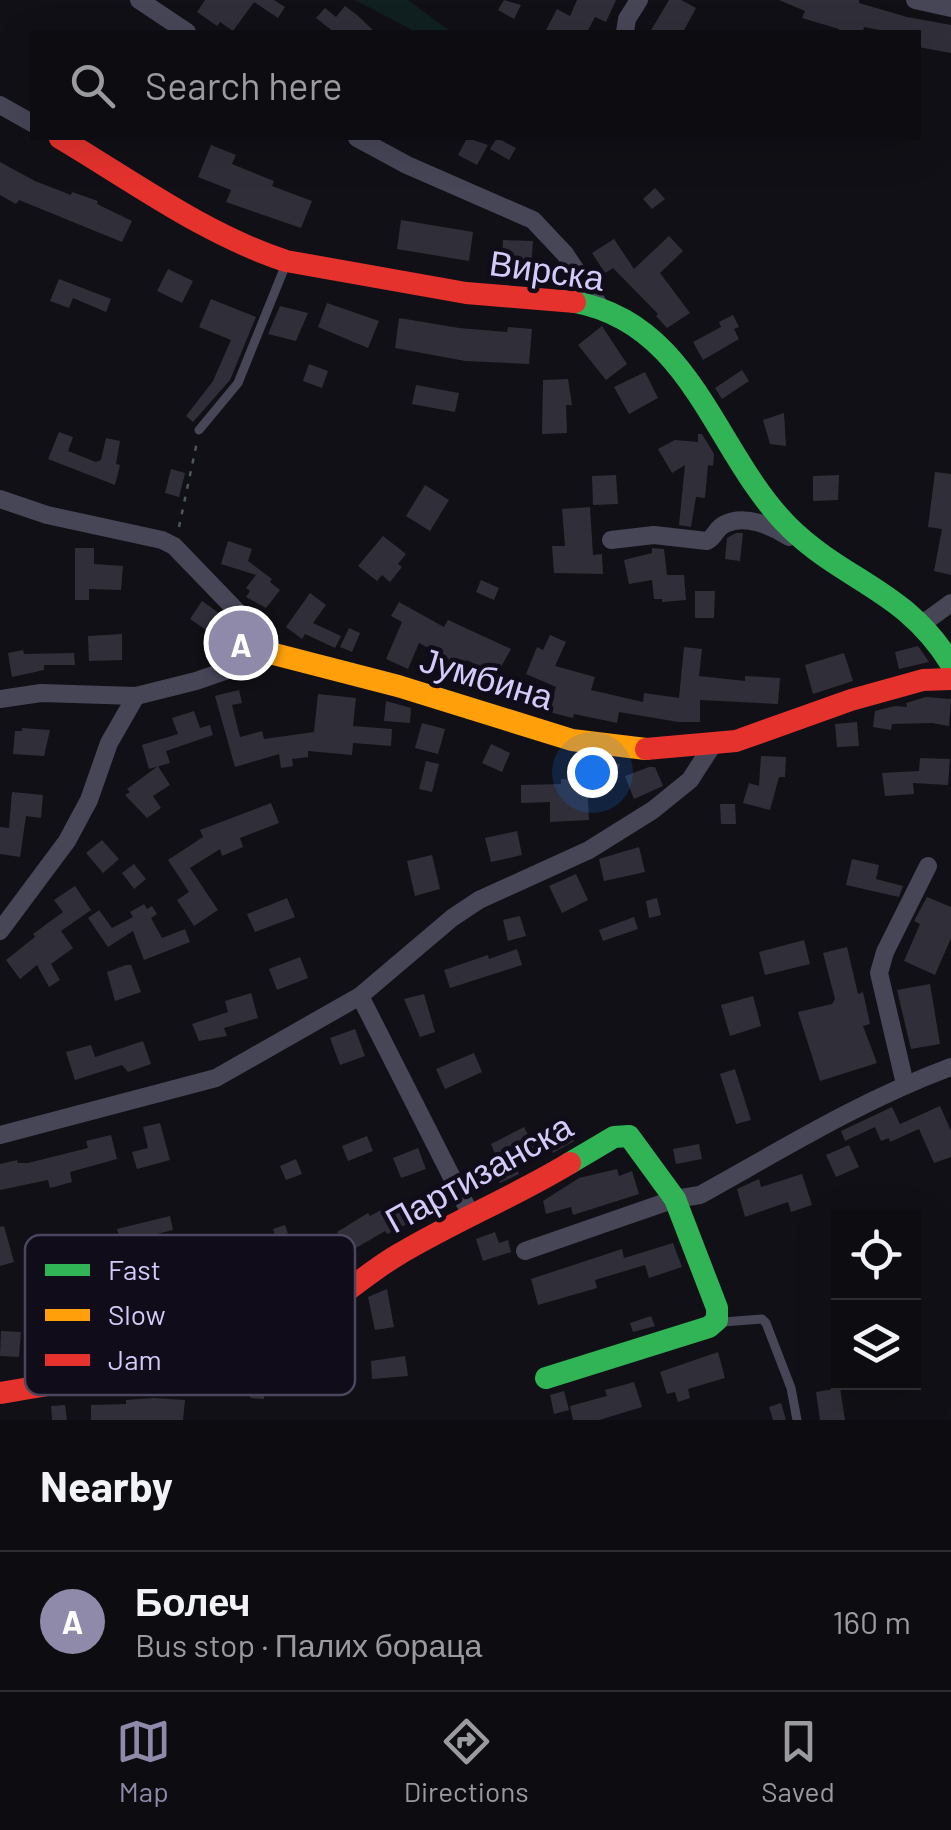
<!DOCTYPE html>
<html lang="en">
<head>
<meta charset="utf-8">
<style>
	body { margin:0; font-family:Barlow,sans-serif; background:#161519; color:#f1f3f6 }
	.controls { position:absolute; right:30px; bottom:30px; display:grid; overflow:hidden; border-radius:0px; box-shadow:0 10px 40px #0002 }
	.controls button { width:90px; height:90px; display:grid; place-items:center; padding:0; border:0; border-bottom:2px solid #2d2c30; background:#0d0c10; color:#f1f3f6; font:50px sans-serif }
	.you { position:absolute; left:592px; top:772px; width:35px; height:35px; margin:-25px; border:8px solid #fff; border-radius:50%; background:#1a73e8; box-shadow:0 0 0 15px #1a73e833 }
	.badge { display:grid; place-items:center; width:65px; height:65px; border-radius:50%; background:#908aaa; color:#fff; font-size:32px; font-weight:700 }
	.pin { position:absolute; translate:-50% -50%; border:5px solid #fff; box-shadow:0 2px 10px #0006 }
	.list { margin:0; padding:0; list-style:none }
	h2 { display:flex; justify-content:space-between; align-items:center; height:130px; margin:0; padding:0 40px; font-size:42px }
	h2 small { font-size:32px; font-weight:400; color:#9a9b9f }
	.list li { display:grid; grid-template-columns:65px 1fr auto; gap:30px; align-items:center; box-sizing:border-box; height:140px; padding:0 40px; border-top:2px solid #2d2c30 }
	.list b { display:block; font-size:38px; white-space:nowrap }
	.list p { margin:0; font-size:32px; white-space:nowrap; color:#9a9b9f }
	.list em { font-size:32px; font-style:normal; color:#9a9b9f }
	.icon { flex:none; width:55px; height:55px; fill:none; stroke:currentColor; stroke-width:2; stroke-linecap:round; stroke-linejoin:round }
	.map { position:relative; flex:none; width:951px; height:1420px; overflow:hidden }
	.search { position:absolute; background:#0d0c10; box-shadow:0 10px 40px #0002; left:30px; right:30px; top:30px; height:110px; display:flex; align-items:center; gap:25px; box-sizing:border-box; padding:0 35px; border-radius:0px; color:#9a9b9f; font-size:38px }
	.sheet { height:270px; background:#0d0c10 }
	nav { display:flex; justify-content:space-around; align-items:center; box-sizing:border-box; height:140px; border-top:2px solid #2d2c30; background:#0d0c10; font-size:28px; color:#9a9b9f }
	nav a { display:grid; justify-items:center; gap:5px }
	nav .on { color:#908aaa }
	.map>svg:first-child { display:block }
	.green { fill:#102021 }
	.building { fill:#302e39 }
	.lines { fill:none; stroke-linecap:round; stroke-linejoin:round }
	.path { stroke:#4c5761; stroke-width:2.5; stroke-dasharray:5 8; stroke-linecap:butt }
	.lane { stroke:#474657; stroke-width:9 }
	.street { stroke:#474657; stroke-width:18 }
	.fast { stroke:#30b455; stroke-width:22 }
	.slow { stroke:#ff9f0a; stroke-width:22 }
	.jam { stroke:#e5322d; stroke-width:22 }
	.labels { text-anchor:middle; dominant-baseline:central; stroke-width:9; stroke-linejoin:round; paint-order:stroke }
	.street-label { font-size:35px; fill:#d4cbf9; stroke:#100c1a }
	.key { fill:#100c1a; stroke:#4b455d; stroke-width:2.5 }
	.key-label { font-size:28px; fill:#d4cbf9 }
</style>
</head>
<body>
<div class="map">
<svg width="951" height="1420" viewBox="0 0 951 1420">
	<rect width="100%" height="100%" fill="#111016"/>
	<path class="green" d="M 355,0 L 408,0 L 451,32 L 416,32 Z"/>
	<g class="building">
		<path d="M 205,0 L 274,0 L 285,7 L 278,18 L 254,2 L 233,31 L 220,22 L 217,26 L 197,12 Z"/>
		<path d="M 504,0 L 521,5 L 514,19 L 498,10 Z"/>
		<path d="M 577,0 L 616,0 L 606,22 L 595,17 L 587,32 L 545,32 L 557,9 L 570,16 Z"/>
		<path d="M 669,0 L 681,0 L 696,8 L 683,32 L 650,32 Z"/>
		<path d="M 779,0 L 859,0 L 859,3 L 907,17 L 951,25 L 951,53 L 918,47 L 918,32 L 890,32 L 864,27 L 863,32 L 838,32 L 839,29 L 802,18 L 805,11 Z"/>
		<path d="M 345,6 L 357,15 L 375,32 L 334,32 L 316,18 L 325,8 L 336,17 Z"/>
		<path d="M 467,138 L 488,145 L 477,165 L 458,155 Z"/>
		<path d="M 497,138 L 516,148 L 509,160 L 490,149 Z"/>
		<path d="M 211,145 L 236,155 L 232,164 L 274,181 L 272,186 L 312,201 L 301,228 L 226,202 L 231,190 L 198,177 Z"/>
		<path d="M 0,162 L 35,181 L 71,195 L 72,192 L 98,201 L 97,204 L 132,221 L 122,242 L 19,200 L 16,204 L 0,195 Z"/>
		<path d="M 655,188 L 665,199 L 652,209 L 643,199 Z"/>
		<path d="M 401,220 L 473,232 L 469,261 L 397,249 Z"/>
		<path d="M 669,236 L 683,251 L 660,273 L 690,313 L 667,328 L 656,316 L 658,314 L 613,268 L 605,273 L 592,253 L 614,239 L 634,269 Z"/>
		<path d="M 503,240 L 533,241 L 531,268 L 502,266 Z"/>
		<path d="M 168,269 L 193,281 L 182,303 L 157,291 Z"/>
		<path d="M 59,279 L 111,299 L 106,312 L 73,298 L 69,308 L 50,301 Z"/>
		<path d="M 211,299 L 256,317 L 230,380 L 193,422 L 186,416 L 213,381 L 231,340 L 199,327 Z"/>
		<path d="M 327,303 L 379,321 L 368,348 L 318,327 Z"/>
		<path d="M 280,306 L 308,313 L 296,341 L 268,334 Z"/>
		<path d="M 733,315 L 739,327 L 734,329 L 739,339 L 703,360 L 693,342 L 721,327 L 719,322 Z"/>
		<path d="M 399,318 L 459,328 L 507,332 L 508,327 L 532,329 L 529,364 L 465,361 L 395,348 Z"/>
		<path d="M 602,326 L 627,364 L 606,380 L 578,345 Z"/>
		<path d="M 309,364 L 328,371 L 322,388 L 303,381 Z"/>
		<path d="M 742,370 L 749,381 L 722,399 L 715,388 Z"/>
		<path d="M 645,372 L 658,398 L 629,414 L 614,387 Z"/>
		<path d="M 568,379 L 572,405 L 566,405 L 567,433 L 542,434 L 543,380 Z"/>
		<path d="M 416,385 L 459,393 L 455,412 L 412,404 Z"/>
		<path d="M 784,413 L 786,446 L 770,444 L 763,420 Z"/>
		<path d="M 59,432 L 73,437 L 68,451 L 96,462 L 101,460 L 106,438 L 120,441 L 116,464 L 120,465 L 115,485 L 48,459 Z"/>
		<path d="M 698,434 L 702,434 L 714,454 L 713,466 L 708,465 L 705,498 L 696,497 L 691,527 L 679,525 L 685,465 L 672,473 L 658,449 L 675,440 L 698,442 Z"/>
		<path d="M 171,469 L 185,473 L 179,497 L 165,493 Z"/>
		<path d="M 935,472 L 951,474 L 951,575 L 934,571 L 942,529 L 928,527 Z"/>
		<path d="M 616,475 L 618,504 L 593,505 L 592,476 Z"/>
		<path d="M 839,475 L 838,500 L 813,501 L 813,476 Z"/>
		<path d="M 425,485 L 449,500 L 430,531 L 406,516 Z"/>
		<path d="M 590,507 L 593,555 L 602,554 L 603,574 L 554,573 L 552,546 L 565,546 L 562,509 Z"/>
		<path d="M 736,533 L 743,533 L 740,561 L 725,559 L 727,538 Z"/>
		<path d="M 383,536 L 406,554 L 398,564 L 402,567 L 390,582 L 382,575 L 377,581 L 358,566 Z"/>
		<path d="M 228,541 L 252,549 L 248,561 L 272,579 L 270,582 L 280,590 L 266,608 L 246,597 L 250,591 L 246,588 L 256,575 L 221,564 Z"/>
		<path d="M 75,548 L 94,548 L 94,564 L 123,566 L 121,590 L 89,589 L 89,600 L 75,600 Z"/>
		<path d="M 652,548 L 664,549 L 667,575 L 684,575 L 686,600 L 662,602 L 662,599 L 654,599 L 652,580 L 629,584 L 624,560 L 652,553 Z"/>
		<path d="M 481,580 L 499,588 L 494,600 L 476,592 Z"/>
		<path d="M 695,591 L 715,591 L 714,618 L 695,618 Z"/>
		<path d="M 310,593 L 326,605 L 313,623 L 341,636 L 335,648 L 305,634 L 302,639 L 286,627 Z"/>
		<path d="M 202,601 L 226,618 L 219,628 L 214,625 L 209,632 L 190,619 Z"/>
		<path d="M 399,602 L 444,627 L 448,620 L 511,649 L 496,676 L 467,660 L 455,682 L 441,674 L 449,659 L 419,643 L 408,669 L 386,659 L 402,622 L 391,616 Z"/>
		<path d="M 349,628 L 360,633 L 352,652 L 340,647 Z"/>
		<path d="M 122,634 L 122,660 L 89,661 L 88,636 Z"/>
		<path d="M 550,635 L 566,642 L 555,666 L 595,677 L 591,690 L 643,702 L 644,693 L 679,698 L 684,647 L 702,649 L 699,676 L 745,681 L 745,676 L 780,678 L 778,704 L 700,700 L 700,722 L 678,722 L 619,712 L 617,723 L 574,714 L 573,718 L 549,712 L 556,687 L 526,674 L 537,647 L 543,650 Z"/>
		<path d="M 918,646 L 929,662 L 899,669 L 895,652 Z"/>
		<path d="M 23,650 L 24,654 L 74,653 L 75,665 L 44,665 L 44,670 L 12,677 L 8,653 Z"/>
		<path d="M 844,653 L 853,681 L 813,694 L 805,665 Z"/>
		<path d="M 239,690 L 242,703 L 232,705 L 240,737 L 262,731 L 264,739 L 314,732 L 318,694 L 356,698 L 353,726 L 392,729 L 391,746 L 353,743 L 352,755 L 308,751 L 308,757 L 292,759 L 293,766 L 281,768 L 279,754 L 235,767 L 215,696 Z"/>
		<path d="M 926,697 L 951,699 L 949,726 L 932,723 L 892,724 L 891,730 L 873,727 L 875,711 L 895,706 L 907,707 L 906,703 Z"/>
		<path d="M 386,701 L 411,708 L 410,723 L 384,721 Z"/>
		<path d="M 194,711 L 200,728 L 210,725 L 213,735 L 166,751 L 170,763 L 149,769 L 142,745 L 178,734 L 172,718 Z"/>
		<path d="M 857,722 L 859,746 L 837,747 L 835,724 Z"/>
		<path d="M 422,723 L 445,729 L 438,754 L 415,748 Z"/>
		<path d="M 22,728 L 50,730 L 44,756 L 13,754 L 15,731 L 22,731 Z"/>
		<path d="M 491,744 L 510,753 L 502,772 L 482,763 Z"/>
		<path d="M 761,756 L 786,757 L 785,777 L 779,777 L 770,810 L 743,803 L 749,783 L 759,786 Z"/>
		<path d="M 920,758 L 950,759 L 948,785 L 913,783 L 914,794 L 885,796 L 882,773 L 919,771 Z"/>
		<path d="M 426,761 L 439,764 L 432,792 L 419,789 Z"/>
		<path d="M 599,761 L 620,764 L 610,790 L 590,782 Z"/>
		<path d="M 158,766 L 170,785 L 153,796 L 161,808 L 147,818 L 125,795 L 130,792 L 127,789 Z"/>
		<path d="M 649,767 L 655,767 L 663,786 L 634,799 L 625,776 Z"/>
		<path d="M 561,779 L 587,780 L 589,820 L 550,822 L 550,802 L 521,803 L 521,785 L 561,784 Z"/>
		<path d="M 12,792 L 43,795 L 41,818 L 26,816 L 20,857 L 0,854 L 0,827 L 9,828 Z"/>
		<path d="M 271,803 L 279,823 L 240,838 L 243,847 L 222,856 L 220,849 L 190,868 L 218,910 L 194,926 L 177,900 L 189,892 L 168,860 L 203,837 L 200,830 Z"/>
		<path d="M 720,804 L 735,804 L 736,824 L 721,824 Z"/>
		<path d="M 517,831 L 522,855 L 491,862 L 485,838 Z"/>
		<path d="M 102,840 L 119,859 L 103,873 L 86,853 Z"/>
		<path d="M 639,847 L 645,872 L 604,881 L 599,859 Z"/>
		<path d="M 432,855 L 440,889 L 415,896 L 407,861 Z"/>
		<path d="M 852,859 L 879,865 L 876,879 L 903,886 L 899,897 L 846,885 Z"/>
		<path d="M 134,864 L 146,879 L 134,889 L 122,873 Z"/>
		<path d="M 576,874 L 588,900 L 562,913 L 549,886 Z"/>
		<path d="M 75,886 L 91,910 L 61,931 L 73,948 L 51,964 L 60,980 L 49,987 L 37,965 L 20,979 L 6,960 L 35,937 L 33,934 L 63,912 L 54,900 Z"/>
		<path d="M 927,897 L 951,907 L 951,938 L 935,975 L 904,961 L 920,924 L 914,921 Z"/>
		<path d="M 287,898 L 295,917 L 255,932 L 247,914 Z"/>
		<path d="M 657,898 L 661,915 L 649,918 L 646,901 Z"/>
		<path d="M 144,904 L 147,909 L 152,906 L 157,914 L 151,918 L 162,938 L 185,929 L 190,942 L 144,960 L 133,931 L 108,947 L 88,918 L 99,910 L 112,928 L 133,917 L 130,912 Z"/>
		<path d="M 520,916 L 526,936 L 508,941 L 503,920 Z"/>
		<path d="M 634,917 L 638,929 L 603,941 L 599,930 Z"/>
		<path d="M 804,940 L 810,964 L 765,975 L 759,952 Z"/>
		<path d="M 847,947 L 858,994 L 863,992 L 870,1024 L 863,1026 L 877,1063 L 820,1081 L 798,1012 L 832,1004 L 835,999 L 823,953 Z"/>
		<path d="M 517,949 L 522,965 L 450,988 L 444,970 L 488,955 L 489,959 Z"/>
		<path d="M 300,957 L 308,978 L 277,990 L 269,969 Z"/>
		<path d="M 126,965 L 131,965 L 141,992 L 115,1001 L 107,972 Z"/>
		<path d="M 930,984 L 940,1044 L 911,1049 L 897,990 Z"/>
		<path d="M 251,993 L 258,1018 L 224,1028 L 227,1036 L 199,1041 L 192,1024 L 228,1012 L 225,1001 Z"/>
		<path d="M 424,994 L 435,1032 L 420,1037 L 404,999 Z"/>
		<path d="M 753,996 L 761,1026 L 730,1036 L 721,1005 Z"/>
		<path d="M 355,1029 L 365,1056 L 340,1065 L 330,1038 Z"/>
		<path d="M 143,1041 L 151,1064 L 128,1072 L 122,1065 L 75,1080 L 66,1052 L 91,1045 L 95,1057 Z"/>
		<path d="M 474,1053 L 482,1072 L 445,1089 L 436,1069 Z"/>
		<path d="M 735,1069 L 751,1120 L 736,1124 L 720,1074 Z"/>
		<path d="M 940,1106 L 951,1131 L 951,1157 L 934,1163 L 919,1129 L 890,1142 L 889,1138 L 881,1141 L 875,1127 L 845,1141 L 841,1131 L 892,1107 L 900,1124 Z"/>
		<path d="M 160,1123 L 170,1160 L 137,1169 L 132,1152 L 148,1148 L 143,1127 Z"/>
		<path d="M 567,1126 L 574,1141 L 553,1153 L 545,1136 Z"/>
		<path d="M 524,1127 L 537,1152 L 514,1164 L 519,1174 L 500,1183 L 496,1173 L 501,1170 L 491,1144 Z"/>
		<path d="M 111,1135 L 117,1159 L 70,1172 L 72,1182 L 50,1188 L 48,1180 L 0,1190 L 0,1164 L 17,1160 L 18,1163 L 28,1163 L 88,1148 L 86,1141 Z"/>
		<path d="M 367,1136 L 373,1151 L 348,1161 L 342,1146 Z"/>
		<path d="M 699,1144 L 702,1159 L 676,1164 L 673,1149 Z"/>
		<path d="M 849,1145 L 859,1167 L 836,1177 L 826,1155 Z"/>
		<path d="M 418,1148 L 426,1169 L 401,1178 L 393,1158 Z"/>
		<path d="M 296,1159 L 302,1174 L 286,1180 L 280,1166 Z"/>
		<path d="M 617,1169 L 619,1176 L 632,1171 L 639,1194 L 573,1215 L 571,1207 L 546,1214 L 543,1201 L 579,1178 Z"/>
		<path d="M 802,1174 L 812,1205 L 791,1212 L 788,1202 L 745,1217 L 737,1189 L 759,1179 L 761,1187 Z"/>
		<path d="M 396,1202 L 407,1224 L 387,1234 L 385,1231 L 349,1252 L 337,1232 L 368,1213 L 370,1216 Z"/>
		<path d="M 170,1216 L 173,1230 L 121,1243 L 117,1229 Z"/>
		<path d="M 285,1225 L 292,1246 L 322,1237 L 330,1264 L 298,1274 L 304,1287 L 285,1297 L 271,1271 L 284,1265 L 273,1229 Z"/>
		<path d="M 4,1226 L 14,1262 L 0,1266 L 0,1227 Z"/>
		<path d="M 495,1232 L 499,1243 L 508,1240 L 511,1252 L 483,1261 L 476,1239 Z"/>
		<path d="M 673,1243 L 682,1267 L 649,1278 L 645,1265 L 595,1280 L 597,1288 L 538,1305 L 531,1279 L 622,1249 L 624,1258 Z"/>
		<path d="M 387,1289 L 394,1327 L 375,1330 L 368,1297 Z"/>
		<path d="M 651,1316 L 655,1326 L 633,1332 L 630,1323 Z"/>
		<path d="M 1,1331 L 21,1332 L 19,1357 L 0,1356 Z"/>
		<path d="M 718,1352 L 725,1378 L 688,1389 L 690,1398 L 678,1402 L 675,1392 L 667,1394 L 660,1372 Z"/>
		<path d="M 405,1356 L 408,1376 L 372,1379 L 371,1361 Z"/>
		<path d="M 252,1371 L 266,1372 L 264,1399 L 250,1398 Z"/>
		<path d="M 634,1382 L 642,1407 L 599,1420 L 573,1420 L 570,1406 L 607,1396 L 605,1390 Z"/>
		<path d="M 840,1388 L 845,1420 L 820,1420 L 816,1392 Z"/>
		<path d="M 564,1391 L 569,1410 L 554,1414 L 550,1395 Z"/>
		<path d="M 153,1398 L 185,1400 L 183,1420 L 91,1420 L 91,1405 L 126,1404 L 126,1400 Z"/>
		<path d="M 781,1403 L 786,1420 L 773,1420 L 769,1407 Z"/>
		<path d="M 65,1405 L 67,1420 L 52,1420 L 51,1406 Z"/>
	</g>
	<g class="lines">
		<path class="path" d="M 179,527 L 197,442"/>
		<g class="lane">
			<path d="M 199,430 L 238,383 L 286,264"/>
			<path d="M 723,1322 L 762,1319 L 766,1323 L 791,1388 L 797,1420"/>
		</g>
		<g class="street">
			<path d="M 139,0 L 187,32"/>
			<path d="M 915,0 L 951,8"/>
			<path d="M 625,32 L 627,19 L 639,0"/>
			<path d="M 0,105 L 32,123"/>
			<path d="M 357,138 L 407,165 L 533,220 L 565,254 L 599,305"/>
			<path d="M 0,499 L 47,515 L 162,540 L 174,546 L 260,635 L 274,654 L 196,681 L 136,696 L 41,693 L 0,699"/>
			<path d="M 611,540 L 654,535 L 707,541 C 715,537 716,528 725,524 C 745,514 772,526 789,537"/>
			<path d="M 922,624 L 951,603"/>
			<path d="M 0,931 L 67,841 L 89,800 L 109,743 L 136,696"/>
			<path d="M 360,996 L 472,1217"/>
			<path d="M 905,1084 L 879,973 L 885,952 L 928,866"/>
			<path d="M 0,1135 L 216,1078 L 360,996 L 452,918 L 479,900 L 589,850 L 653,810 L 690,780 L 712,746"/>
			<path d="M 525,1251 L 675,1199 L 700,1195 C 783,1149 862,1100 951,1067"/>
		</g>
		<g class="fast">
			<path d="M 575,302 C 693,324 714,452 789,527 C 845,582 906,590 951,664"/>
			<path d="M 546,1378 L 709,1327 L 717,1320 L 717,1308 L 675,1199 L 629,1136 L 614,1137 L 570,1163"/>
		</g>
		<path class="slow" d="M 274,654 L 398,686 L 572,740 L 646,749"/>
		<g class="jam">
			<path d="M 60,138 C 134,182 204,234 286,261 L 466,293 L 575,302"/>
			<path d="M 646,749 L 736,741 L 851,700 L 923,680 L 951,679"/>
			<path d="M 0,1393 C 92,1378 185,1363 274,1333 C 320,1318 356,1280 396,1256 C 452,1222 514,1197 570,1163"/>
		</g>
	</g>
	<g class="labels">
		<g class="street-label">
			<text transform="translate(547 269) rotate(8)">Вирска</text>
			<text transform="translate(487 677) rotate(17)">Јумбина</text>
			<text transform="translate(478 1172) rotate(-29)">Партизанска</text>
		</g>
	</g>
	<rect x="25" y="1235" width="330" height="160" rx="15" class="key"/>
	<rect x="45" y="1264" width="45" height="12" fill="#30b455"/>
	<rect x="45" y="1309" width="45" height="12" fill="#ff9f0a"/>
	<rect x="45" y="1354" width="45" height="12" fill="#e5322d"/>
	<g class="key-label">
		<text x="108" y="1280">Fast</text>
		<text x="108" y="1325">Slow</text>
		<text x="108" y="1370">Jam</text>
	</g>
</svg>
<div class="controls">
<button><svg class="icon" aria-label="locate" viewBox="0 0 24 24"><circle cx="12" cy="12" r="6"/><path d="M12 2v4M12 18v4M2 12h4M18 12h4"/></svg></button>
<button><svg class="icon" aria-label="layers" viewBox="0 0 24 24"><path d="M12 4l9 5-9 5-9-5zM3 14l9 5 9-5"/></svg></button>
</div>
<div class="you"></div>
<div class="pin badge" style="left:241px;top:643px">A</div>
<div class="search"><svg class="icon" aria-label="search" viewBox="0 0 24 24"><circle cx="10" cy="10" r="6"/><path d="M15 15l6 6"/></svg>Search here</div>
</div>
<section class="sheet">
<h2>Nearby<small></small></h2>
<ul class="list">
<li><span class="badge">A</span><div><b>Болеч</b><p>Bus stop · Палих бораца</p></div><em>160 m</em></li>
</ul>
</section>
<nav>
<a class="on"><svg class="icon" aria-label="map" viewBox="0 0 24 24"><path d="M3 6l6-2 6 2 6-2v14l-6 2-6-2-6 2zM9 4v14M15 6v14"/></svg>Map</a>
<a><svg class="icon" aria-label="directions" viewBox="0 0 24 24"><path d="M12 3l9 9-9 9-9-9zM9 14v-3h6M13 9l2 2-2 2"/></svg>Directions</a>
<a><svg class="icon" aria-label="saved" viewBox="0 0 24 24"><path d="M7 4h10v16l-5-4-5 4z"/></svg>Saved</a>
</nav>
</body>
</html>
